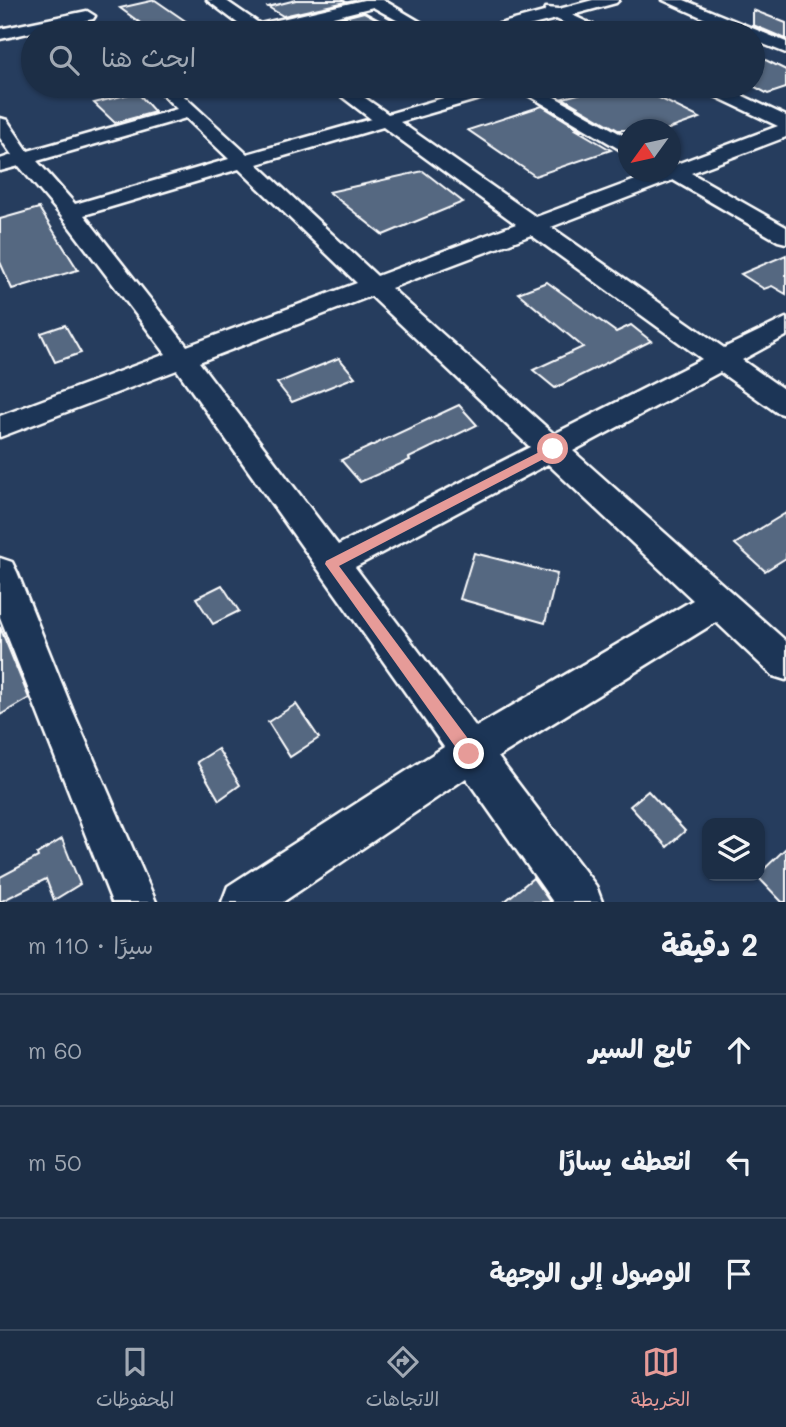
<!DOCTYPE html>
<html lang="ar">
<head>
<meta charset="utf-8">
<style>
	body { margin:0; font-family:Mali,"Playpen Sans Arabic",sans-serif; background:#293a51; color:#f1f3f6; direction:rtl }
	.controls { position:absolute; right:21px; bottom:21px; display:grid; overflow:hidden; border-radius:14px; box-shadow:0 2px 5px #0004 }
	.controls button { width:63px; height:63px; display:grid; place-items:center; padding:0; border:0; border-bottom:2px solid #3a4a5f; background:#1c2e46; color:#f1f3f6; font:35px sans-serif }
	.compass { position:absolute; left:618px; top:119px; width:63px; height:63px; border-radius:50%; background:#1c2e46; box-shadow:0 2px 5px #0004; rotate:237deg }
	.stop { position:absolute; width:21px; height:21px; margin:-16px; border:5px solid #e69b98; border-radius:50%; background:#fff }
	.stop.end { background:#e69b98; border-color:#fff; box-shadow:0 2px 7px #0008 }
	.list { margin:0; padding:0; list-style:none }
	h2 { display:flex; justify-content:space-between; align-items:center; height:91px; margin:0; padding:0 28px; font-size:30px }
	h2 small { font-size:23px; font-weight:400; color:#a0a8b3 }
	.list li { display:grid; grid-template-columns:46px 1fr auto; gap:21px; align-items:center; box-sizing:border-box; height:112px; padding:0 28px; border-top:2px solid #3a4a5f }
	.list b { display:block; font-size:26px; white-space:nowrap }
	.list em { font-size:23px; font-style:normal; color:#a0a8b3 }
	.icon { flex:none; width:38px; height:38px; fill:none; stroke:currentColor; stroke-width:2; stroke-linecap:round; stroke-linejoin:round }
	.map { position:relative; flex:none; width:786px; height:902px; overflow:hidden; direction:ltr }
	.search { position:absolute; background:#1c2e46; box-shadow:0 2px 5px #0004; left:21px; right:21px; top:21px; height:77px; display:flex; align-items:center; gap:18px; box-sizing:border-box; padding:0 24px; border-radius:38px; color:#a0a8b3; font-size:26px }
	.sheet { height:427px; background:#1c2e46 }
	nav { display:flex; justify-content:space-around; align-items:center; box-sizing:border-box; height:98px; border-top:2px solid #3a4a5f; background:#1c2e46; font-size:19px; color:#a0a8b3 }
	nav a { display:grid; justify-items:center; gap:4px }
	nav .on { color:#e69b98 }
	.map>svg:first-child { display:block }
	.building { fill:#556781; stroke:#fff; stroke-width:2 }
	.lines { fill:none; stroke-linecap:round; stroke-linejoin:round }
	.minor-casing { stroke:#fff; stroke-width:5 }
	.minor { fill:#1d3557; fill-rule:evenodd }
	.route { fill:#e69b98 }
</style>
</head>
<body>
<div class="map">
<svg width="786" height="902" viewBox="0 0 786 902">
	<rect width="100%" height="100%" fill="#263d5e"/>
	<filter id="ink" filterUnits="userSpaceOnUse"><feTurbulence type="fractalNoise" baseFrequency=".0143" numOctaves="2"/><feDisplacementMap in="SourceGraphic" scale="14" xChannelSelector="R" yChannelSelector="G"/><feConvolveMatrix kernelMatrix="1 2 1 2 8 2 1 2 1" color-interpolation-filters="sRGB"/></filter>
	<g filter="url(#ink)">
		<g class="building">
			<path d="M 155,0 L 203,33 L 154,33 L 120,8 Z"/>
			<path d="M 296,0 L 343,0 L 346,2 L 283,16 L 268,7 Z"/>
			<path d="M 753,10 L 786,23 L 786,39 L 753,25 Z"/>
			<path d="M 364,12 L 403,33 L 312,33 L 302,28 Z"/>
			<path d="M 753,54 L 786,70 L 786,88 L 768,94 L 753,86 Z"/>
			<path d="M 609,86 L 635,86 L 700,118 L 666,130 L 618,130 L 563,98 Z"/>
			<path d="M 137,92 L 155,112 L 115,123 L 94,103 Z"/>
			<path d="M 542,106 L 581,130 L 577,130 L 611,150 L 535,176 L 468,130 Z"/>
			<path d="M 423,171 L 463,202 L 383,235 L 329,192 Z"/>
			<path d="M 39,208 L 78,270 L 12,289 L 0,262 L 0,219 Z"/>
			<path d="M 786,255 L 786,294 L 772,286 L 764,289 L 741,274 Z"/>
			<path d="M 547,282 L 616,332 L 631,325 L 651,341 L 555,388 L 533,370 L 583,347 L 518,293 Z"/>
			<path d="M 65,325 L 81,353 L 55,362 L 41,333 Z"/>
			<path d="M 339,358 L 355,377 L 292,402 L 277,383 Z"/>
			<path d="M 459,405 L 477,425 L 409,458 L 410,460 L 360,482 L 341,460 Z"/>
			<path d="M 786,513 L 786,558 L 765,571 L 735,544 Z"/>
			<path d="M 474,553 L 557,574 L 545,623 L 460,599 Z"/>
			<path d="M 222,585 L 239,611 L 213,624 L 196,598 Z"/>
			<path d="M 0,627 L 29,698 L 0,715 Z"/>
			<path d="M 296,704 L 319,738 L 290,757 L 268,722 Z"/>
			<path d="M 218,749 L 240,785 L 219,800 L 197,762 Z"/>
			<path d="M 648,791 L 685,831 L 667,847 L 630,806 Z"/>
			<path d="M 62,839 L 80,884 L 54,900 L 46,879 L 0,902 L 0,877 L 38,857 L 37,854 Z"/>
			<path d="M 786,848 L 786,902 L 782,902 L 757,876 Z"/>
			<path d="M 533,878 L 550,902 L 504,902 Z"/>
		</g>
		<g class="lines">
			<defs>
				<g id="minor">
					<path d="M 207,0 L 225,0 L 260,24 L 364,0 L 383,0 L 439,33 L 420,33 L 373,7 L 270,33 L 234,33 L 236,30 L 244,28 Z"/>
					<path d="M 593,0 L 619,0 L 616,3 L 572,15 L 604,30 L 606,33 L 586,33 L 556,19 L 501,33 L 475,33 L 477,30 L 544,12 L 546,8 L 559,9 Z"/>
					<path d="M 663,0 L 684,0 L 786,42 L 786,53 L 753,40 L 753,33 L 737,33 Z"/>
					<path d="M 87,11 L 95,16 L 93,19 L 0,39 L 0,29 Z"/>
					<path d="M 154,86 L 173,86 L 247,154 L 371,119 L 328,86 L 348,86 L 388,114 L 485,86 L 513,86 L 510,90 L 400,122 L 536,217 L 657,172 L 670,172 L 670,164 L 674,165 L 778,126 L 702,90 L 699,86 L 722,86 L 786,116 L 786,137 L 691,173 L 786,227 L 786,243 L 778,241 L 673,180 L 551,227 L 724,348 L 786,318 L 786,336 L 742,360 L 786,391 L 786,415 L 776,412 L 720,372 L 573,451 L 786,641 L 786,680 L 773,676 L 716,622 L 498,757 L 596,886 L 602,902 L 553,902 L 466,778 L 283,902 L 222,902 L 228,886 L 444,747 L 177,370 L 0,437 L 0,416 L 166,354 L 62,217 L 19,166 L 0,171 L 0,159 L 12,155 L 0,138 L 0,118 L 7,120 L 28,151 L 177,109 ZM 186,118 L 229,159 L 75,204 L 37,161 ZM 383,127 L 516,224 L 377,276 L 257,164 ZM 239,169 L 357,283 L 187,346 L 84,215 ZM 531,235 L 702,359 L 554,434 L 391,288 ZM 371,296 L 530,447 L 338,545 L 199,362 ZM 548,464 L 693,600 L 476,727 L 355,567 Z"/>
					<path d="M 513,86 L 535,86 L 628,138 L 628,152 L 621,150 Z"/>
					<path d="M 0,558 L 12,562 L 17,572 L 72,709 L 156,902 L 112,902 L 0,617 Z"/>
				</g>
			</defs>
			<use href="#minor" class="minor-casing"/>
			<use href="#minor" class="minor"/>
		</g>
	</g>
	<path class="route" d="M 553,445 L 558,449 L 557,452 L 339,566 L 475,748 L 477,754 L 475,759 L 469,761 L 464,759 L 325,564 L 326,561 Z"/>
</svg>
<div class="controls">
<button><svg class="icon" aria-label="layers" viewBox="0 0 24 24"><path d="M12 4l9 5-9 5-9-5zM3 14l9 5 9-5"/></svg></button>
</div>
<svg class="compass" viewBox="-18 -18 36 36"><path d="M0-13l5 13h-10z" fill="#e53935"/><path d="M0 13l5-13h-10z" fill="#a0a8b3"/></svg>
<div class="stop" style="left:553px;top:449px"></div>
<div class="stop end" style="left:469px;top:754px"></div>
<div class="search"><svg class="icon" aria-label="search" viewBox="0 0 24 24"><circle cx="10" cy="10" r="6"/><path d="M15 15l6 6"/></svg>ابحث هنا</div>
</div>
<section class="sheet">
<h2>2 دقيقة<small>سيرًا · 110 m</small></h2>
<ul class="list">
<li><svg class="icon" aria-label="ahead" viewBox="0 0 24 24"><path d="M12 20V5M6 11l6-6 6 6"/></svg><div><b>تابع السير</b></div><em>60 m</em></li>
<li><svg class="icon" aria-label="left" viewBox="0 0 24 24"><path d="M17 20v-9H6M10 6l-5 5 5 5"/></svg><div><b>انعطف يسارًا</b></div><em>50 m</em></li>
<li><svg class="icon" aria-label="arrive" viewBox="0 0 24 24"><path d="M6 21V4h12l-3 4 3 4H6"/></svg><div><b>الوصول إلى الوجهة</b></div></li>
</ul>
</section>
<nav>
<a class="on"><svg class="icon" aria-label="map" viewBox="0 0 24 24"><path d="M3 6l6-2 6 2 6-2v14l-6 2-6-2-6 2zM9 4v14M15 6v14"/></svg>الخريطة</a>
<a><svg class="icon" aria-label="directions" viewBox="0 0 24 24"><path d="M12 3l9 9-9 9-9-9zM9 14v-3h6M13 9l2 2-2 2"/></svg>الاتجاهات</a>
<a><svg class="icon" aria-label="saved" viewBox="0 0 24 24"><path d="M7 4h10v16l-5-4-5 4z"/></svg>المحفوظات</a>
</nav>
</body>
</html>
